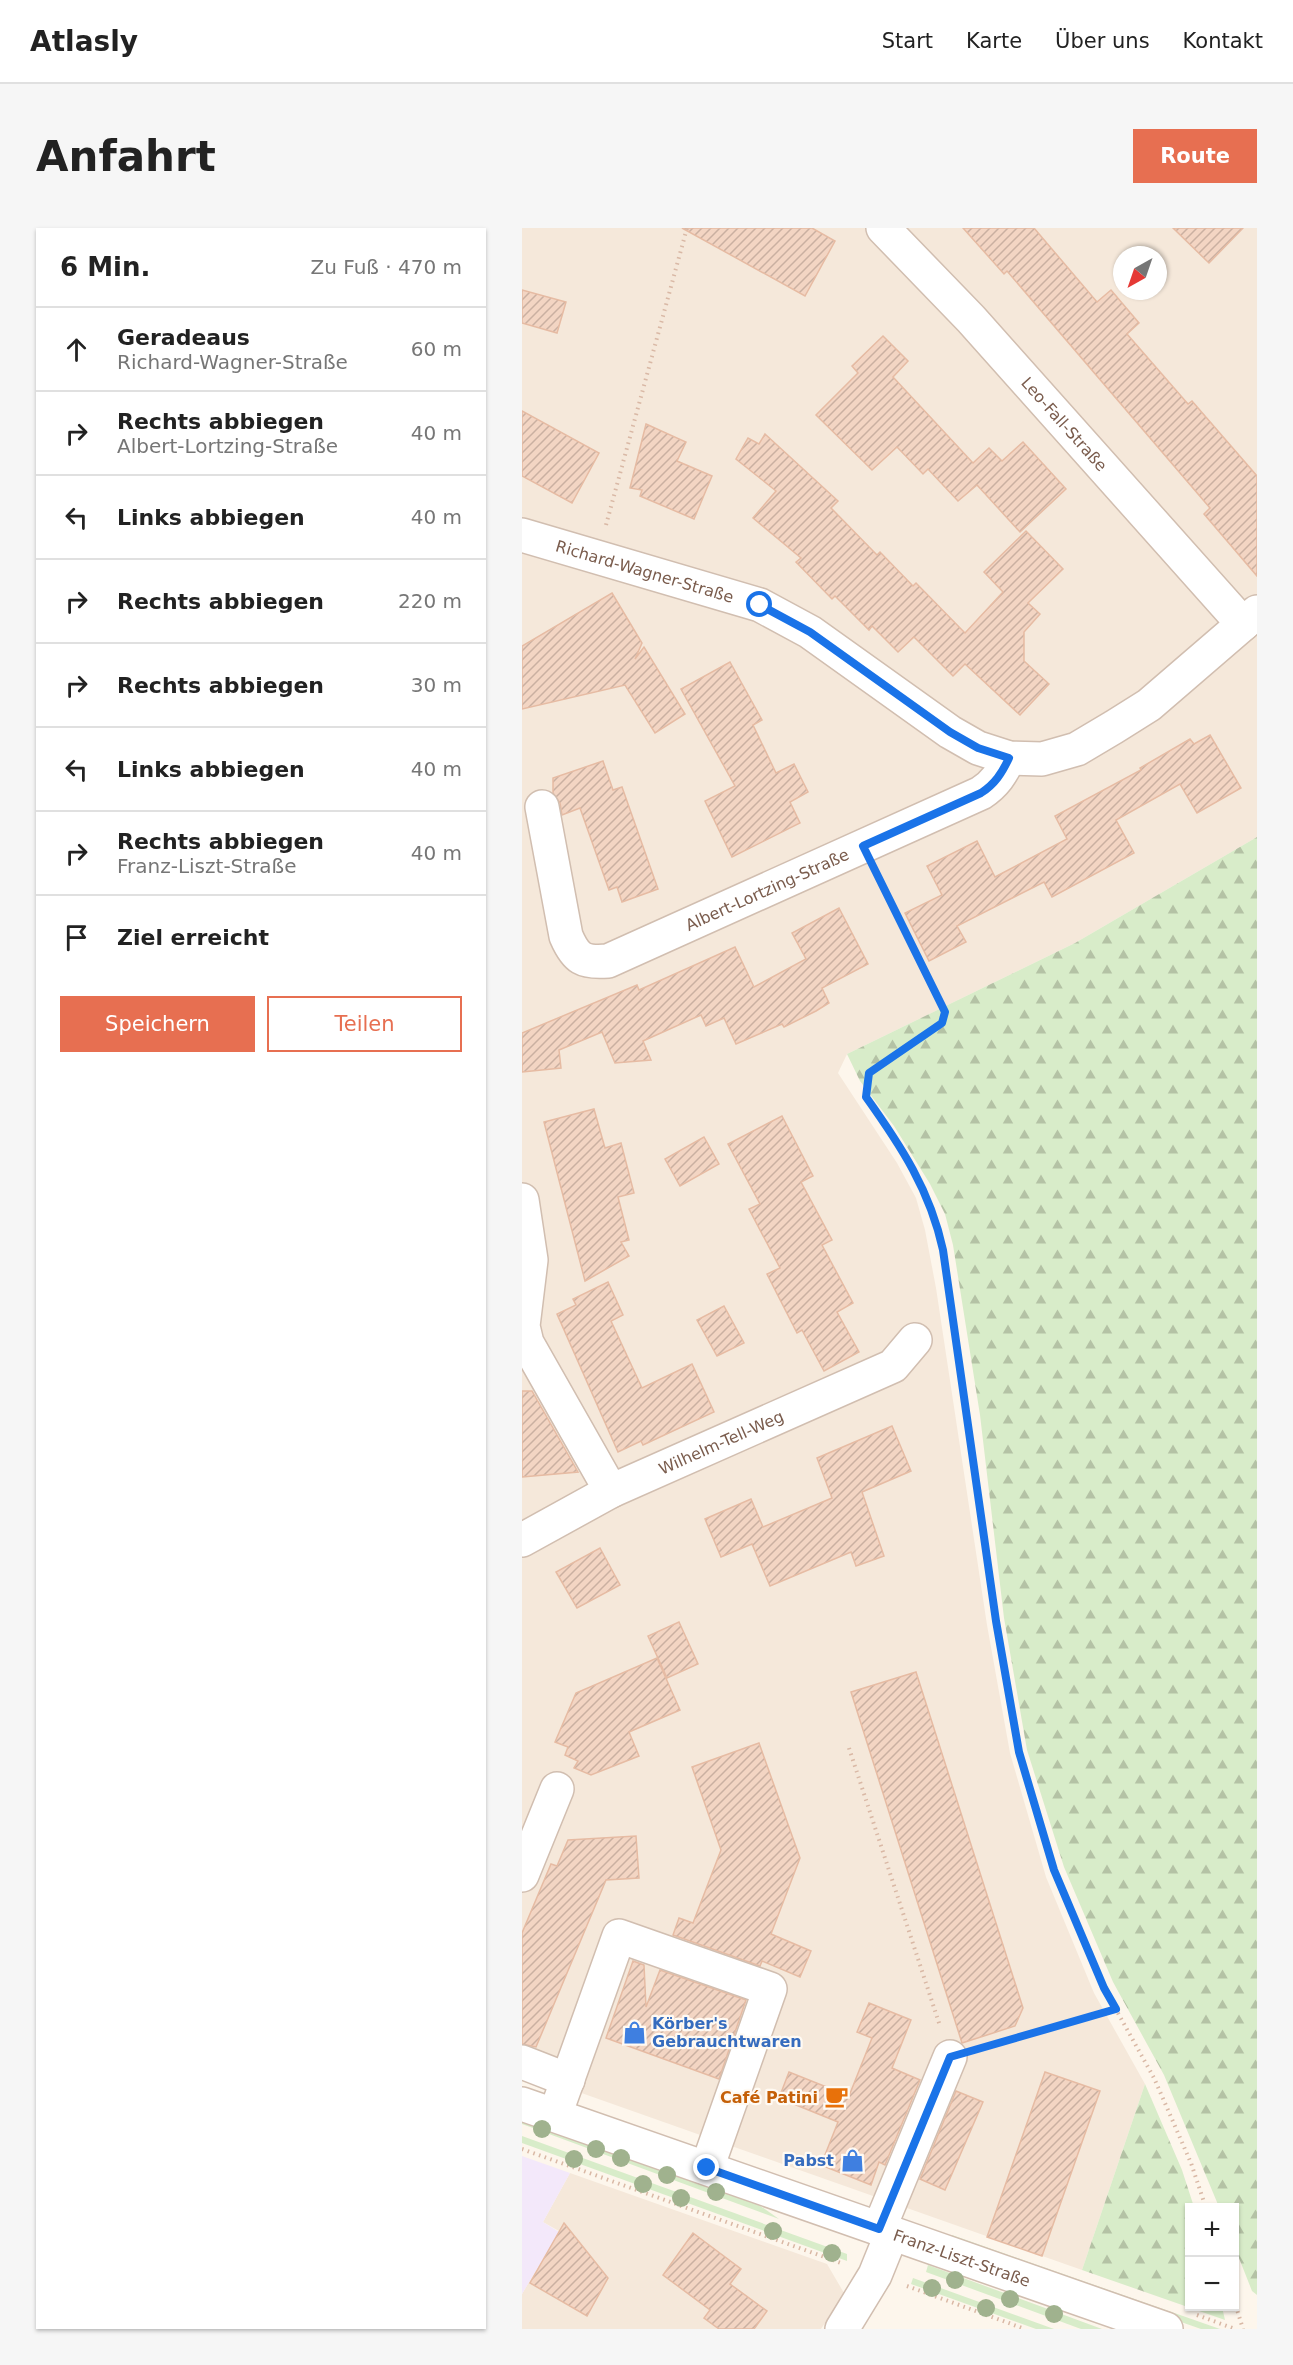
<!DOCTYPE html>
<html lang="de">
<head>
<meta charset="utf-8">
<style>
	body { margin:0; font-family:"DejaVu Sans",sans-serif; background:#f6f6f6; color:#222 }
	.controls { position:absolute; right:18px; bottom:18px; display:grid; overflow:hidden; border-radius:0px; box-shadow:0 2px 4px #0004 }
	.controls button { width:54px; height:54px; display:grid; place-items:center; padding:0; border:0; border-bottom:2px solid #e0e0e0; background:#fff; color:#222; font:30px sans-serif }
	.compass { position:absolute; left:591px; top:18px; width:54px; height:54px; border-radius:50%; background:#fff; box-shadow:0 2px 4px #0004; rotate:220deg }
	.stop { position:absolute; width:18px; height:18px; margin:-14px; border:4px solid #1a73e8; border-radius:50%; background:#fff }
	.stop.end { background:#1a73e8; border-color:#fff; box-shadow:0 2px 6px #0008 }
	.list { margin:0; padding:0; list-style:none }
	h2 { display:flex; justify-content:space-between; align-items:center; height:78px; margin:0; padding:0 24px; font-size:26px }
	h2 small { font-size:20px; font-weight:400; color:#767676 }
	.list li { display:grid; grid-template-columns:39px 1fr auto; gap:18px; align-items:center; box-sizing:border-box; height:84px; padding:0 24px; border-top:2px solid #e0e0e0 }
	.list b { display:block; font-size:22px; white-space:nowrap }
	.list p { margin:0; font-size:20px; white-space:nowrap; color:#767676 }
	.list em { font-size:20px; font-style:normal; color:#767676 }
	.actions { display:flex; gap:12px; padding:18px 24px }
	.actions a { flex:1; padding:14px 0; border:2px solid #e76f51; border-radius:0px; text-align:center; font-size:21px; color:#e76f51 }
	.actions .main { background:#e76f51; color:#fff }
	.icon { flex:none; width:33px; height:33px; fill:none; stroke:currentColor; stroke-width:2; stroke-linecap:round; stroke-linejoin:round }
	.map { position:relative; flex:none; width:735px; height:2101px; overflow:hidden; border-radius:0px }
	header { display:flex; align-items:center; gap:36px; box-sizing:border-box; height:84px; padding:0 30px; background:#fff; border-bottom:2px solid #e0e0e0 }
	header strong { font-size:28px }
	nav { display:flex; gap:33px; margin-inline-start:auto; font-size:21px }
	.intro { display:flex; align-items:center; justify-content:space-between; box-sizing:border-box; height:144px; padding:0 36px }
	h1 { margin:0; font-size:42px }
	.button { padding:15px 27px; border-radius:0px; background:#e76f51; color:#fff; font-size:21px; font-weight:700 }
	main { display:flex; gap:36px; padding:0 36px }
	aside { flex:1; background:#fff; border-radius:0px; box-shadow:0 2px 4px #0004 }
	.map>svg:first-child { display:block }
	.residential { fill:#f5e8da; fill-rule:evenodd }
	.education { fill:#f3e8fa }
	.grass { fill:#d8ecc9 }
	.forest { fill:url(#forest-firs) }
	.building { fill:url(#building-hatch); stroke:#e6bba3; stroke-width:1.5 }
	.lines { fill:none; stroke-linecap:round; stroke-linejoin:round }
	.minor-casing { stroke:#d1beb0; stroke-width:36 }
	.path { stroke:#d9b8a5; stroke-width:4; stroke-dasharray:1.5 4.5; stroke-linecap:butt }
	.minor { stroke:#fff; stroke-width:33 }
	.tree { fill:#a0b28e }
	.route { stroke:#1a73e8; stroke-width:8 }
	.labels { text-anchor:middle; dominant-baseline:central; stroke-width:4.5; stroke-linejoin:round; paint-order:stroke }
	.street-label { font-size:16px; fill:#7a5c4d; stroke:#fffaf3 }
	.shop-label { font-size:16px; font-weight:bold; fill:#366cbe; stroke:#fffaf3; text-anchor:start }
	.food-label { font-size:16px; font-weight:bold; fill:#c56008; stroke:#fffaf3; text-anchor:end }
</style>
</head>
<body>
<header>
<strong>Atlasly</strong>
<nav><a>Start</a><a>Karte</a><a>Über uns</a><a>Kontakt</a></nav>
</header>
<div class="intro"><h1>Anfahrt</h1><a class="button">Route</a></div>
<main>
<aside>
<h2>6 Min.<small>Zu Fuß · 470 m</small></h2>
<ul class="list">
<li><svg class="icon" aria-label="ahead" viewBox="0 0 24 24"><path d="M12 20V5M6 11l6-6 6 6"/></svg><div><b>Geradeaus</b><p>Richard-Wagner-Straße</p></div><em>60 m</em></li>
<li><svg class="icon" aria-label="right" viewBox="0 0 24 24"><path d="M7 20v-9h11M14 6l5 5-5 5"/></svg><div><b>Rechts abbiegen</b><p>Albert-Lortzing-Straße</p></div><em>40 m</em></li>
<li><svg class="icon" aria-label="left" viewBox="0 0 24 24"><path d="M17 20v-9H6M10 6l-5 5 5 5"/></svg><div><b>Links abbiegen</b></div><em>40 m</em></li>
<li><svg class="icon" aria-label="right" viewBox="0 0 24 24"><path d="M7 20v-9h11M14 6l5 5-5 5"/></svg><div><b>Rechts abbiegen</b></div><em>220 m</em></li>
<li><svg class="icon" aria-label="right" viewBox="0 0 24 24"><path d="M7 20v-9h11M14 6l5 5-5 5"/></svg><div><b>Rechts abbiegen</b></div><em>30 m</em></li>
<li><svg class="icon" aria-label="left" viewBox="0 0 24 24"><path d="M17 20v-9H6M10 6l-5 5 5 5"/></svg><div><b>Links abbiegen</b></div><em>40 m</em></li>
<li><svg class="icon" aria-label="right" viewBox="0 0 24 24"><path d="M7 20v-9h11M14 6l5 5-5 5"/></svg><div><b>Rechts abbiegen</b><p>Franz-Liszt-Straße</p></div><em>40 m</em></li>
<li><svg class="icon" aria-label="arrive" viewBox="0 0 24 24"><path d="M6 21V4h12l-3 4 3 4H6"/></svg><div><b>Ziel erreicht</b></div></li>
</ul>
<div class="actions"><a class="main">Speichern</a><a>Teilen</a></div>
</aside>
<div class="map">
<svg width="735" height="2101" viewBox="0 0 735 2101">
	<defs>
		<pattern id="forest-firs" width="22" height="20" patternUnits="userSpaceOnUse" patternTransform="scale(1.5)"><rect width="22" height="20" fill="#d8ecc9"/><path d="M5 1l3.5 6h-7zM16 11l3.5 6h-7z" fill="#b4c2a5"/></pattern>
		<pattern id="building-hatch" width="6" height="6" patternUnits="userSpaceOnUse" patternTransform="scale(1.5)"><rect width="6" height="6" fill="#f3d5c3"/><path d="M-1 1l2-2M0 6l6-6M5 7l2-2" fill="none" stroke="#cab0a1"/></pattern>
	</defs>
	<rect width="100%" height="100%" fill="#fdf6ec"/>
	<g class="residential">
		<path d="M 0,0 L 735,0 L 735,609 L 553,715 L 325,826 L 316,845 L 375,935 L 394,970 L 403,1002 L 414,1060 L 465,1397 L 488,1525 L 524,1649 L 572,1765 L 623,1856 L 560,2042 L 0,1844 ZM 600,27 L 636,27 L 636,63 L 600,63 Z"/>
		<path d="M 48,1945 L 305,2036 L 322,2065 L 299,2101 L 0,2101 L 0,2066 L 37,2003 L 21,1994 Z"/>
	</g>
	<path class="education" d="M 0,1928 L 48,1945 L 21,1994 L 37,2004 L 0,2066 Z"/>
	<g class="grass">
		<path d="M 0,1891 L 237,1977 L 257,1991 L 0,1896 Z"/>
		<path d="M 0,1908 L 325,2026 L 325,2033 L 0,1915 Z"/>
		<path d="M 430,2007 L 698,2101 L 679,2101 L 428,2013 Z"/>
		<path d="M 406,2037 L 580,2101 L 559,2101 L 404,2044 Z"/>
		<path d="M 391,2050 L 532,2101 L 514,2101 L 389,2056 Z"/>
	</g>
	<g class="forest">
		<path d="M 735,609 L 735,2067 L 730,2063 L 713,2020 L 712,1980 L 697,1979 L 642,1847 L 591,1754 L 542,1639 L 505,1522 L 482,1390 L 458,1187 L 431,1017 L 423,986 L 408,956 L 372,898 L 338,853 L 325,826 L 553,715 Z"/>
		<path d="M 623,1856 L 660,1942 L 672,1979 L 668,1980 L 668,2078 L 700,2079 L 703,2092 L 560,2042 Z"/>
	</g>
	<g class="building">
		<path d="M 160,0 L 290,0 L 313,13 L 283,68 Z"/>
		<path d="M 441,0 L 512,0 L 575,74 L 589,62 L 617,95 L 605,106 L 666,176 L 670,173 L 735,248 L 735,348 L 682,286 L 688,280 L 485,43 L 482,46 Z"/>
		<path d="M 651,0 L 721,0 L 687,35 Z"/>
		<path d="M 0,62 L 44,74 L 35,105 L 0,95 Z"/>
		<path d="M 361,108 L 386,133 L 371,149 L 451,235 L 467,220 L 480,233 L 501,214 L 544,261 L 498,304 L 455,257 L 436,273 L 406,241 L 401,246 L 375,219 L 350,242 L 294,187 L 336,145 L 330,138 Z"/>
		<path d="M 0,183 L 77,225 L 50,275 L 0,248 Z"/>
		<path d="M 124,196 L 164,214 L 155,233 L 190,248 L 172,291 L 118,268 L 120,262 L 108,260 Z"/>
		<path d="M 243,206 L 316,273 L 309,280 L 355,327 L 358,324 L 391,358 L 394,355 L 443,405 L 481,364 L 462,344 L 504,303 L 541,341 L 506,375 L 518,386 L 502,404 L 502,433 L 527,456 L 498,487 L 443,436 L 431,448 L 392,409 L 376,424 L 350,398 L 347,402 L 313,368 L 310,371 L 274,334 L 279,330 L 231,290 L 254,263 L 214,231 L 226,210 L 237,216 Z"/>
		<path d="M 90,365 L 120,415 L 113,431 L 122,419 L 163,486 L 133,505 L 103,457 L 0,481 L 0,418 Z"/>
		<path d="M 208,434 L 240,492 L 231,497 L 254,545 L 272,536 L 286,564 L 268,574 L 278,595 L 210,629 L 183,573 L 213,558 L 159,461 Z"/>
		<path d="M 688,507 L 719,560 L 675,585 L 658,556 L 594,592 L 612,625 L 530,669 L 522,654 L 435,698 L 444,714 L 407,733 L 383,685 L 420,667 L 405,638 L 455,613 L 473,649 L 545,611 L 533,588 L 619,542 L 618,540 L 668,511 L 672,516 Z"/>
		<path d="M 81,533 L 91,562 L 100,559 L 136,661 L 100,674 L 95,659 L 87,662 L 58,580 L 40,587 L 38,575 L 31,565 L 31,550 Z"/>
		<path d="M 317,680 L 346,736 L 300,760 L 307,775 L 294,783 L 262,799 L 260,796 L 214,816 L 202,790 L 184,798 L 179,787 L 121,813 L 129,832 L 93,835 L 80,804 L 37,822 L 39,840 L 0,844 L 0,805 L 115,757 L 117,762 L 213,719 L 232,759 L 284,731 L 270,705 Z"/>
		<path d="M 72,881 L 83,920 L 99,915 L 112,965 L 96,969 L 107,1012 L 99,1014 L 107,1028 L 63,1053 L 22,894 Z"/>
		<path d="M 260,888 L 291,948 L 279,954 L 310,1012 L 300,1017 L 331,1075 L 315,1084 L 337,1124 L 302,1143 L 280,1102 L 275,1105 L 245,1046 L 258,1040 L 227,981 L 238,976 L 206,916 Z"/>
		<path d="M 182,909 L 197,936 L 158,958 L 143,931 Z"/>
		<path d="M 86,1054 L 101,1087 L 89,1093 L 120,1160 L 170,1136 L 192,1184 L 121,1217 L 119,1213 L 96,1224 L 35,1086 L 54,1077 L 51,1071 Z"/>
		<path d="M 202,1078 L 222,1115 L 195,1128 L 175,1092 Z"/>
		<path d="M 0,1163 L 10,1163 L 56,1244 L 0,1249 Z"/>
		<path d="M 370,1198 L 389,1243 L 340,1264 L 362,1328 L 334,1338 L 329,1324 L 248,1358 L 230,1316 L 199,1329 L 183,1291 L 229,1271 L 241,1299 L 310,1270 L 295,1230 Z"/>
		<path d="M 78,1320 L 98,1357 L 55,1380 L 34,1344 Z"/>
		<path d="M 157,1394 L 176,1436 L 145,1450 L 126,1408 Z"/>
		<path d="M 135,1430 L 158,1482 L 107,1504 L 117,1528 L 69,1547 L 52,1540 L 56,1533 L 43,1527 L 46,1519 L 33,1514 L 54,1465 Z"/>
		<path d="M 394,1444 L 501,1780 L 493,1798 L 440,1815 L 329,1464 Z"/>
		<path d="M 237,1515 L 278,1630 L 249,1706 L 289,1723 L 278,1749 L 240,1733 L 238,1738 L 151,1707 L 157,1690 L 171,1695 L 199,1622 L 170,1539 Z"/>
		<path d="M 114,1608 L 117,1650 L 84,1652 L 14,1819 L 0,1816 L 0,1705 L 29,1636 L 35,1638 L 46,1612 Z"/>
		<path d="M 111,1733 L 122,1737 L 124,1779 L 138,1742 L 224,1772 L 197,1851 L 84,1810 Z"/>
		<path d="M 347,1775 L 389,1792 L 370,1840 L 398,1852 L 363,1937 L 357,1934 L 349,1957 L 299,1937 L 316,1894 L 257,1870 L 267,1844 L 327,1868 L 350,1810 L 335,1804 Z"/>
		<path d="M 523,1844 L 578,1863 L 520,2028 L 465,2009 Z"/>
		<path d="M 434,1863 L 461,1874 L 423,1962 L 398,1951 Z"/>
		<path d="M 42,1995 L 86,2050 L 65,2088 L 8,2055 Z"/>
		<path d="M 171,2005 L 219,2041 L 208,2056 L 245,2083 L 232,2101 L 197,2101 L 182,2090 L 188,2082 L 141,2047 Z"/>
	</g>
	<g class="lines">
		<defs>
			<g id="minor">
				<path id="s1" d="M 361,0 L 449,91 L 721,396"/>
				<path id="s2" d="M 0,307 L 238,377 L 288,404 L 428,504 L 456,520 L 487,530 L 520,531 L 555,521 L 592,499 L 627,477 L 735,384"/>
				<path id="s3" d="M 20,579 L 44,708 C 54,731 61,735 86,733 L 459,565 C 473,556 480,545 487,530"/>
				<path d="M 0,972 L 9,1032 L 1,1098 L 5,1115 L 89,1263"/>
				<path id="s4" d="M 0,1312 L 89,1263 L 371,1138 L 393,1112"/>
				<path d="M 0,1647 L 35,1561"/>
				<path d="M 0,1834 L 46,1852"/>
				<path id="s5" d="M 0,1876 L 644,2101"/>
				<path d="M 33,1887 L 97,1708 L 248,1761 L 185,1940"/>
				<path d="M 357,2001 L 428,1829"/>
				<path d="M 320,2101 L 353,2047 L 370,2005"/>
			</g>
		</defs>
		<use href="#minor" class="minor-casing"/>
		<g class="path">
			<path d="M 84,297 L 165,0"/>
			<path d="M 356,648 L 423,784 L 420,795 L 347,845 L 344,869 C 379,918 408,962 421,1022 L 473,1393 L 497,1524 L 532,1642 L 582,1760 L 632,1850 L 669,1935 L 684,1980"/>
			<path d="M 327,1520 L 418,1798"/>
			<path d="M 459,1820 L 594,1781"/>
			<path d="M 0,1921 L 322,2036"/>
			<path d="M 385,2058 L 503,2101"/>
			<path d="M 712,2072 L 721,2101"/>
			<path d="M 675,2087 L 713,2101"/>
		</g>
		<use href="#minor" class="minor"/>
	</g>
	<g class="tree">
		<circle cx="20" cy="1901" r="9"/>
		<circle cx="74" cy="1921" r="9"/>
		<circle cx="99" cy="1930" r="9"/>
		<circle cx="52" cy="1931" r="9"/>
		<circle cx="145" cy="1947" r="9"/>
		<circle cx="121" cy="1956" r="9"/>
		<circle cx="194" cy="1964" r="9"/>
		<circle cx="159" cy="1970" r="9"/>
		<circle cx="251" cy="2003" r="9"/>
		<circle cx="310" cy="2025" r="9"/>
		<circle cx="433" cy="2052" r="9"/>
		<circle cx="410" cy="2060" r="9"/>
		<circle cx="488" cy="2071" r="9"/>
		<circle cx="464" cy="2080" r="9"/>
		<circle cx="532" cy="2086" r="9"/>
	</g>
	<g class="lines">
		<path class="route" d="M 185,1940 L 357,2001 L 428,1829 L 594,1781 L 582,1760 L 532,1642 L 497,1524 L 474,1393 L 421,1022 C 408,962 379,918 344,869 L 347,845 L 420,795 L 423,784 L 341,618 L 459,565 C 473,556 480,545 487,530 L 456,520 L 428,504 L 288,404 L 238,377"/>
	</g>
	<defs>
		<symbol id="shop-bare" viewBox="-9 -9 18 18"><path d="M-5-2.5h2.3a2.7 3.5 0 0 1 5.4 0H5L5.5 6h-11ZM-1.5-2.5h3a1.5 2.3 0 0 0-3 0Z" fill="#3f7fe0" stroke="#fffaf3" stroke-width="2.5" paint-order="stroke"/></symbol>
		<symbol id="cafe-bare" viewBox="-9 -9 18 18"><path d="M-5.5-4.5H6V0H3Q3 3.5 0 3.5H-2.5Q-5.5 3.5-5.5 0ZM3-3.2v2h1.7v-2ZM-6 4.5H4V6H-6Z" fill="#e8710a" stroke="#fffaf3" stroke-width="2.5" paint-order="stroke"/></symbol>
	</defs>
	<g fill-rule="evenodd">
		<use href="#shop-bare" x="96" y="1788" width="33" height="33"/>
		<use href="#cafe-bare" x="298" y="1852" width="33" height="33"/>
		<use href="#shop-bare" x="314" y="1916" width="33" height="33"/>
	</g>
	<g class="labels">
		<g class="street-label">
			<text stroke="none"><textPath href="#s1" startOffset="267">Leo-Fall-Straße</textPath></text>
			<text stroke="none"><textPath href="#s2" startOffset="128">Richard-Wagner-Straße</textPath></text>
			<text stroke="none"><textPath href="#s3" startOffset="360">Albert-Lortzing-Straße</textPath></text>
			<text stroke="none"><textPath href="#s4" startOffset="222">Wilhelm-Tell-Weg</textPath></text>
			<text stroke="none"><textPath href="#s5" startOffset="466">Franz-Liszt-Straße</textPath></text>
		</g>
		<g class="shop-label">
			<text x="130" y="1795">Körber's<tspan x="130" dy="18">Gebrauchtwaren</tspan></text>
			<text x="312" y="1932" text-anchor="end">Pabst</text>
		</g>
		<g class="food-label">
			<text x="296" y="1869">Café Patini</text>
		</g>
	</g>
</svg>
<div class="controls">
<button>+</button>
<button>−</button>
</div>
<svg class="compass" viewBox="-18 -18 36 36"><path d="M0-13l5 13h-10z" fill="#e53935"/><path d="M0 13l5-13h-10z" fill="#767676"/></svg>
<div class="stop" style="left:238px;top:377px"></div>
<div class="stop end" style="left:185px;top:1940px"></div>
</div>
</main>
</body>
</html>
